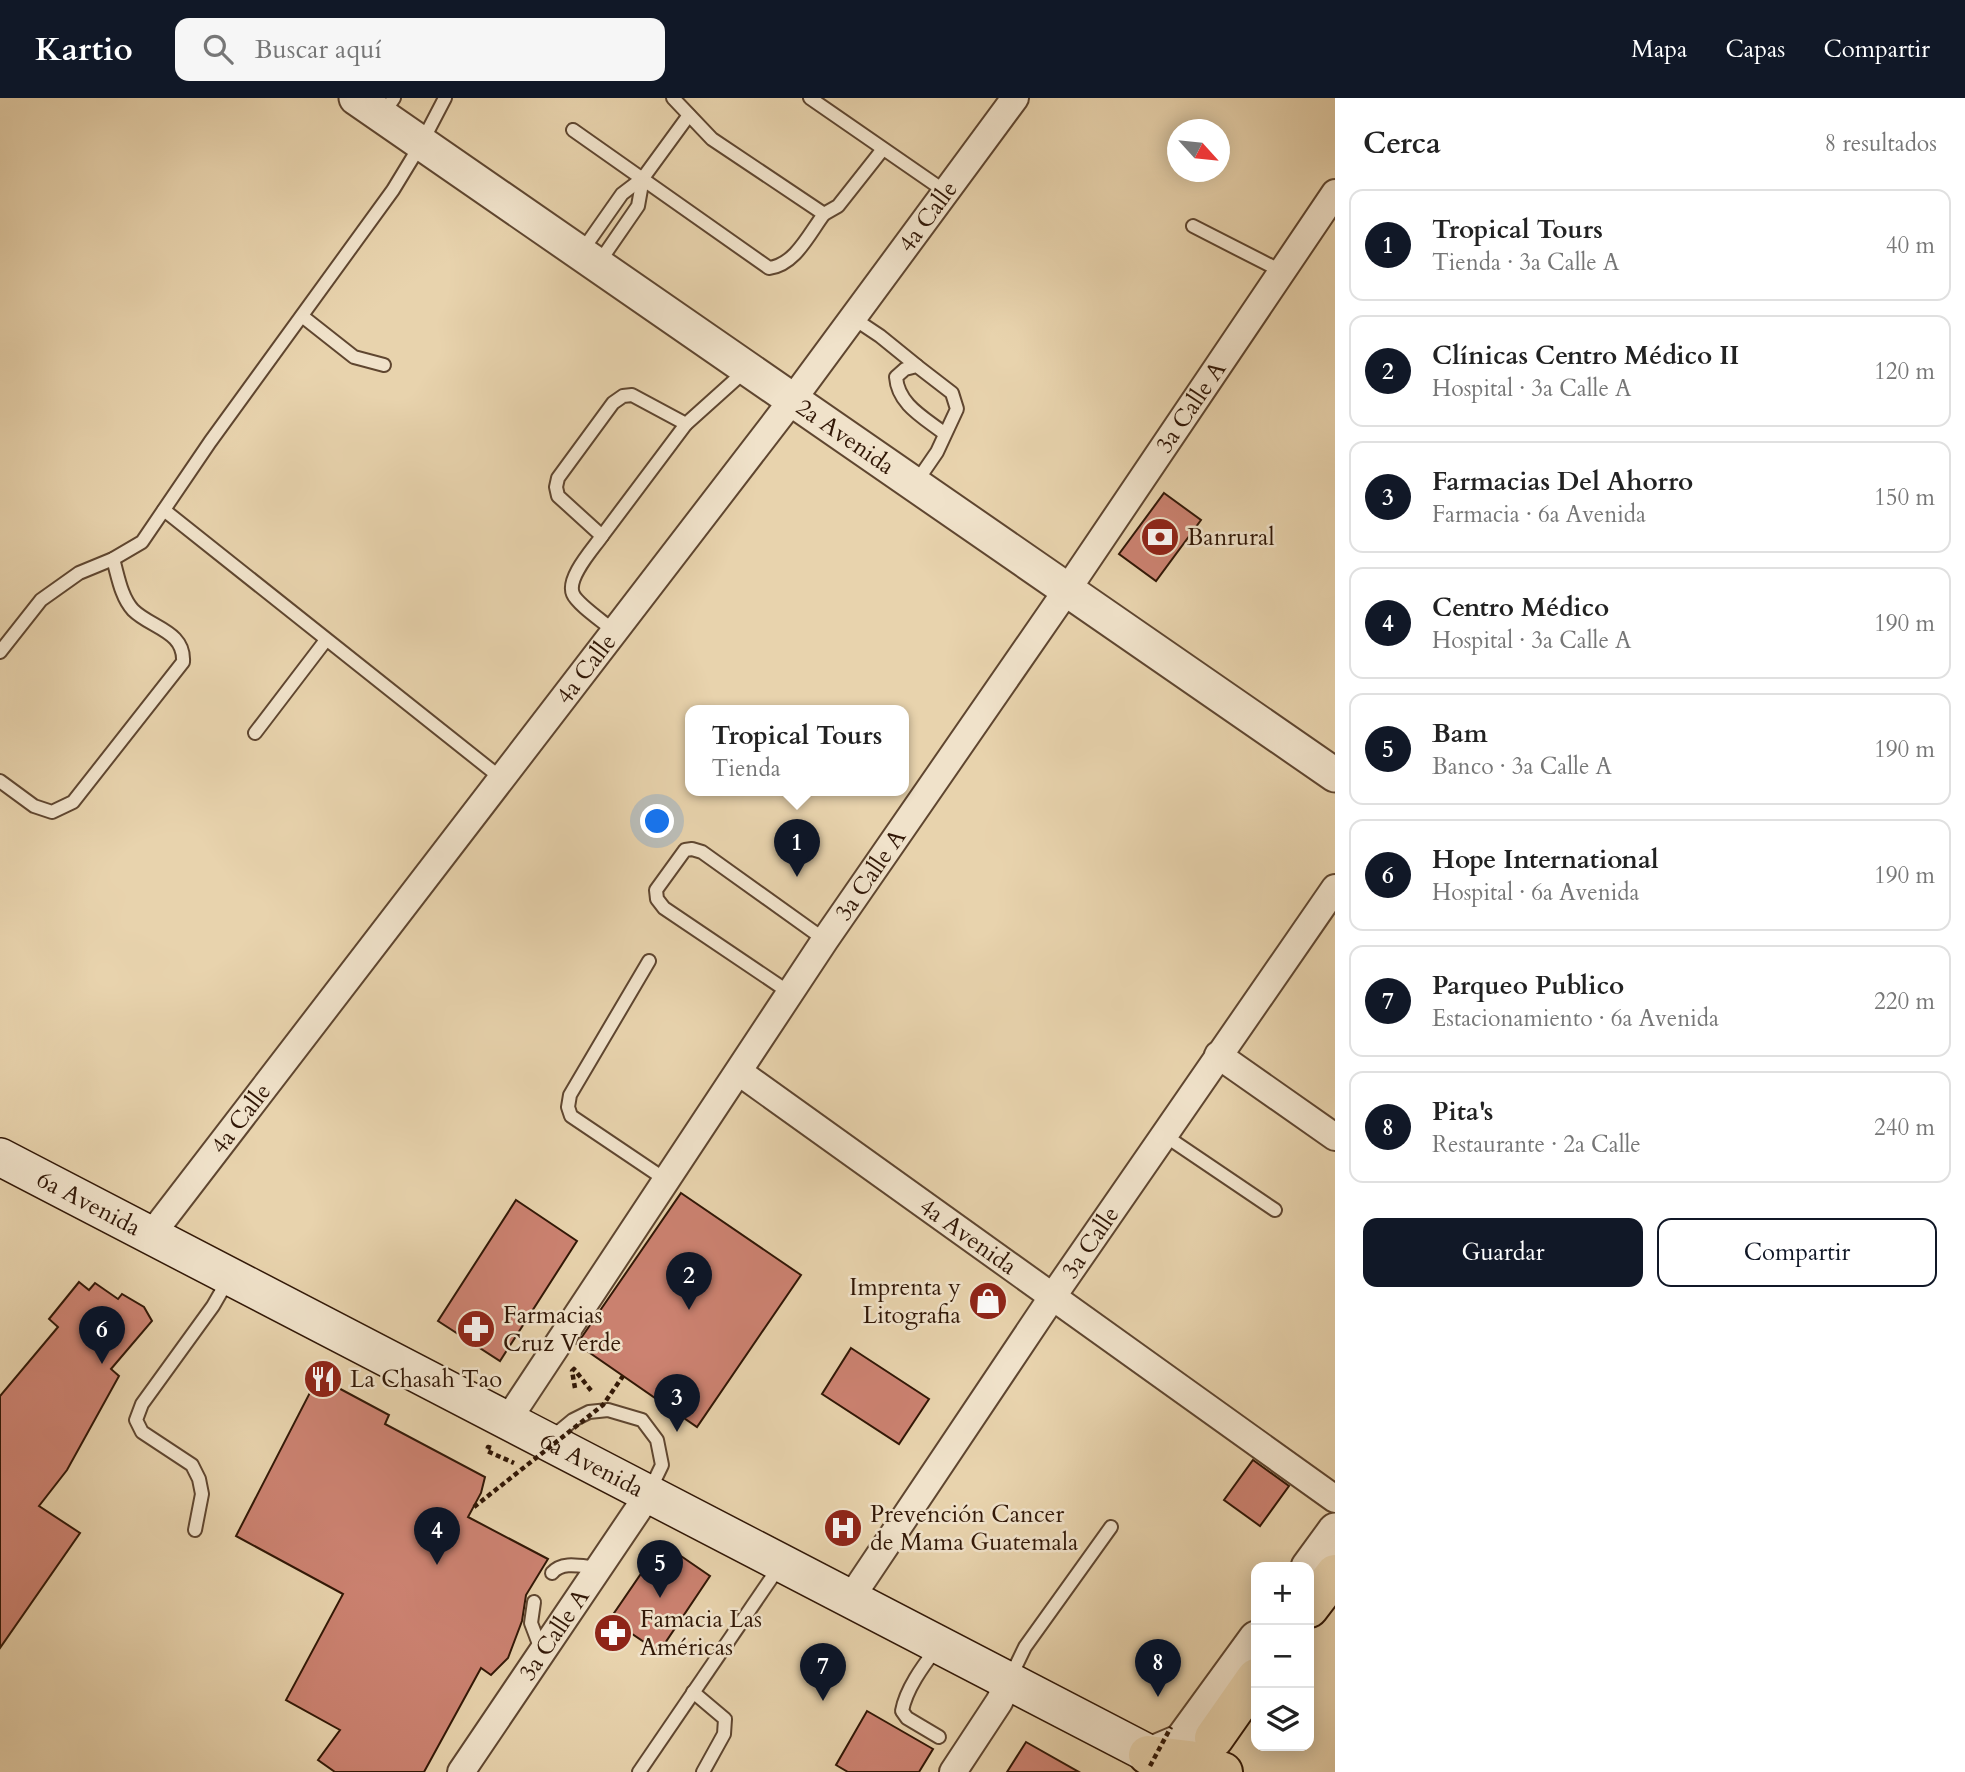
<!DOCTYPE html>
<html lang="es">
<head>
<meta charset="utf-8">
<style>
	body { margin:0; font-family:Cardo,serif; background:#f6f6f6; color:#222 }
	.controls { position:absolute; right:21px; bottom:21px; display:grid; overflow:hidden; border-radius:14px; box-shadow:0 4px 18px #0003 }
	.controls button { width:63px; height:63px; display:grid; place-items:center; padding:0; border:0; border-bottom:2px solid #e0e0e0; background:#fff; color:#222; font:35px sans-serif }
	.compass { position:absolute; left:1167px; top:21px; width:63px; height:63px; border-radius:50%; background:#fff; box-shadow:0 4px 18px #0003; rotate:117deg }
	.you { position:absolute; left:658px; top:724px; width:24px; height:24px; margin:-18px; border:5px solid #fff; border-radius:50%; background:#1a73e8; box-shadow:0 0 0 10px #1a73e833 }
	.badge { display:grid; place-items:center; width:46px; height:46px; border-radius:50%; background:#111827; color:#fff; font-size:23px; font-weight:700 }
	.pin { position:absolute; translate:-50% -58px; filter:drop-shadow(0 2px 4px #0008) }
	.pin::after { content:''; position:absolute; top:37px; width:24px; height:21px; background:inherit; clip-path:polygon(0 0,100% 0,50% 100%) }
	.popup { position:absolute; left:685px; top:607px; width:224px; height:91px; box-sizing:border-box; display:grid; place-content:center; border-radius:14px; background:#fff; filter:drop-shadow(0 2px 5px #0005); font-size:23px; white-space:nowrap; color:#767676 }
	.popup b { font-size:26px; color:#222 }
	.popup::after { content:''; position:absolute; left:50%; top:100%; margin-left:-14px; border:14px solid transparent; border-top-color:#fff }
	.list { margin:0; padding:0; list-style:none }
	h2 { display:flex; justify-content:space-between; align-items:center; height:91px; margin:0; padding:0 28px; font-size:30px }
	h2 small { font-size:23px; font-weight:400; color:#767676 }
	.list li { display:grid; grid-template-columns:46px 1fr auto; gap:21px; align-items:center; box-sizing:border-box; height:112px; margin:0 14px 14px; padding:0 14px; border:2px solid #e0e0e0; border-radius:14px }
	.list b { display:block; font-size:26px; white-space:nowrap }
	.list p { margin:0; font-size:23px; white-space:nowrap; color:#767676 }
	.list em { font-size:23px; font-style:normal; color:#767676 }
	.actions { display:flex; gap:14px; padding:21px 28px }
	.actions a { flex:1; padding:16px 0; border:2px solid #111827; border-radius:14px; text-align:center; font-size:24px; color:#111827 }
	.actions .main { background:#111827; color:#fff }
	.icon { flex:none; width:38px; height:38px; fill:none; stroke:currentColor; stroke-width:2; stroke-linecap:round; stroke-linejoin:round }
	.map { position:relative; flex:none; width:1335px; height:1674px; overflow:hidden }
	header { display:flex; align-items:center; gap:42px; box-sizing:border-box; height:98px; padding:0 35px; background:#111827; color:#fff }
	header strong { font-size:33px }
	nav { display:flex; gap:38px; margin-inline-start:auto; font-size:24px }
	.search { width:490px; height:63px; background:#f6f6f6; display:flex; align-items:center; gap:18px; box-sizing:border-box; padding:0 24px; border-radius:14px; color:#767676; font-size:26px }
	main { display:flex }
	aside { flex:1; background:#fff }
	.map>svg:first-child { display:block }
	.building { fill:#cc8271; stroke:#311706; stroke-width:2 }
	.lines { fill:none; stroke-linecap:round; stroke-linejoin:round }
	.service-casing { stroke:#5f4630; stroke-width:16 }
	.minor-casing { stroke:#5f4630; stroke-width:30 }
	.tertiary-casing { stroke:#5f4630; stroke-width:37 }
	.secondary-casing { stroke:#311706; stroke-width:40 }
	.primary-casing { stroke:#311706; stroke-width:42 }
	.path { stroke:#311706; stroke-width:4.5; stroke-dasharray:5 3.5; stroke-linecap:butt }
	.service { stroke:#f0e2ca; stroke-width:12 }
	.minor { stroke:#f0e2ca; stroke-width:26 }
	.tertiary { stroke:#f0e2ca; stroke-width:33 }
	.secondary { stroke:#f0e2ca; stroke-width:37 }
	.primary { stroke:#e8d3ad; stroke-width:38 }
	.path-bridge { stroke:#311706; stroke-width:4.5; stroke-dasharray:5 3.5; stroke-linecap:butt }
	.labels { text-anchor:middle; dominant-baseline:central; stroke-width:5; stroke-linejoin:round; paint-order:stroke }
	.street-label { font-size:24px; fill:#311706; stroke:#f0e2ca }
	.poi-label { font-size:24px; fill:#311706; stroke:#f0e2ca; text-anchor:start }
</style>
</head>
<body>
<header>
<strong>Kartio</strong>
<div class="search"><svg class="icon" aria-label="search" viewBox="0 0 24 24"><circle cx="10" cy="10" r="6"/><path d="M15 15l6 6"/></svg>Buscar aquí</div>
<nav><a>Mapa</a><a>Capas</a><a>Compartir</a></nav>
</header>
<main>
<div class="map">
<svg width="1335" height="1674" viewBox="0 0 1335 1674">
	<rect width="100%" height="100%" fill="#e8d3ad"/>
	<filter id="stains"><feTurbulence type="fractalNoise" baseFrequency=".00286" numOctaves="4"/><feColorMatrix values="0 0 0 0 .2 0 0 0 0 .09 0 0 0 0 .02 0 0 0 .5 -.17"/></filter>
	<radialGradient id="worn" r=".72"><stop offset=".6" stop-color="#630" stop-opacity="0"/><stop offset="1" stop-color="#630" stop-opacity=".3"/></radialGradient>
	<g class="building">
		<path d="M 1164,395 L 1201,422 L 1156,483 L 1119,456 Z"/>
		<path d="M 681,1095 L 801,1177 L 697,1329 L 577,1246 Z"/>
		<path d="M 516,1102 L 577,1143 L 500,1263 L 438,1223 Z"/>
		<path d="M 79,1184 L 89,1192 L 95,1185 L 118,1201 L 122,1196 L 144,1209 L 152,1223 L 111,1271 L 119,1278 L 67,1372 L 39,1408 L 80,1435 L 0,1550 L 0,1298 L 58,1229 L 49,1221 Z"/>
		<path d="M 851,1250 L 929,1301 L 899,1346 L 822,1296 Z"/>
		<path d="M 318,1279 L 389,1317 L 385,1326 L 485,1379 L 481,1395 L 468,1419 L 548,1461 L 526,1497 L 522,1523 L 508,1560 L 491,1577 L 481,1570 L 424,1674 L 335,1674 L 318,1662 L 340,1632 L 286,1602 L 343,1496 L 236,1438 Z"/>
		<path d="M 1253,1362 L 1289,1388 L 1260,1428 L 1224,1402 Z"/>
		<path d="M 662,1445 L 710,1478 L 659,1554 L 610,1521 Z"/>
		<path d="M 867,1613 L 933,1651 L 919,1674 L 848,1674 L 836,1667 Z"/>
		<path d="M 1026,1644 L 1079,1674 L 1007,1674 Z"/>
	</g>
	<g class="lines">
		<defs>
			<g id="service">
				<path d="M 673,0 L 712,41 L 824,116 L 838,108 L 883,51"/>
				<path d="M 810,0 L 946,94"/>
				<path d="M 382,17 L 394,0"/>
				<path d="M 573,32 L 769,170 C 795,167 809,136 824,116"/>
				<path d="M 1193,128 L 1283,174"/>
				<path d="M 582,153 L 622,96 L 643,80 L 689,17"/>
				<path d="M 598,166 L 638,108 L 643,80"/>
				<path d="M 302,218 L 354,259 L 384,267"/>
				<path d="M 853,220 L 880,238 L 917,268"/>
				<path d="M 915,386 L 937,354 L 957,311 L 952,295 L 917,268 L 905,271 L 896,279 C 898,307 925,320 945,336"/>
				<path d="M 164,412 L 501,680"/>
				<path d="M 602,438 L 686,326"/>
				<path d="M 614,533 C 605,525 577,506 573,496 C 566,480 593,451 602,438 L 558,398 L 556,389 L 558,380 L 613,305 L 623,298 L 632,297 L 686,326 L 745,273"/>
				<path d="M 0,554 L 41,502 L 79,475 L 113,461 L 142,444 L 210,344 L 393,92 L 421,46 L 445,0"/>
				<path d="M 255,635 L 326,542"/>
				<path d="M 0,683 L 34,708 L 52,714 L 73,704 L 183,564 C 185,533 151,530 133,512 C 121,499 118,478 113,461"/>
				<path d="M 649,863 L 570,997 L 568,1009 L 571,1018 L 666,1082"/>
				<path d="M 790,895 L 664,810 L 657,801 L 656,792 L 685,752 L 692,751 L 702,754 L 825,842"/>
				<path d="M 1164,1037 L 1275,1112"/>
				<path d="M 550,1341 L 573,1322 L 589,1314 L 608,1312 L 642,1322 L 657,1342 L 662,1367 L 649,1394"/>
				<path d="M 195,1432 L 202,1396 L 199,1381 L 192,1367 L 142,1334 L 136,1322 L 142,1306 L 213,1208 L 228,1182"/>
				<path d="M 552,1475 C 563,1462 583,1469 599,1470"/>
				<path d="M 534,1504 L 531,1525 L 542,1554"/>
				<path d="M 936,1551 C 923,1568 906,1591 902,1613 L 907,1620 L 939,1639"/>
				<path d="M 1010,1580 L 1025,1549 L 1111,1429"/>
				<path d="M 693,1594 L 725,1621 L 724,1636 L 703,1674"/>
				<path d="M 639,1674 L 779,1469"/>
			</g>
			<g id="minor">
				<path d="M 1218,957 L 1335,1039"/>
				<path id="s1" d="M 739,974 L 1335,1401"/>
				<path id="s2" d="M 151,1137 L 793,301 L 1015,0"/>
				<path id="s3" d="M 507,1323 L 825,842 L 1067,492 L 1335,95"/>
				<path id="s4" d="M 850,1501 L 1053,1198 L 1335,790"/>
				<path id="s5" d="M 461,1674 L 648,1397"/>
				<path d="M 953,1674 L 999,1604 L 1009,1584"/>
			</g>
			<g id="tertiary">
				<path id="s6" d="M 356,0 L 1335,677"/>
				<path d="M 1308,1469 L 1335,1432"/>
				<path d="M 1148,1657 L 1181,1643 L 1256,1540"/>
			</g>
			<g id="secondary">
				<path id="s7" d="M 0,1059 L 1176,1670"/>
			</g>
			<g id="primary">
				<path d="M 1309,1510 L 1335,1476"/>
				<path d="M 1214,1640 L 1256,1580"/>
				<path d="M 1148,1657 L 1189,1662 L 1223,1674"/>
			</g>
		</defs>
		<use href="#service" class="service-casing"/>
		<use href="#minor" class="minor-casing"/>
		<use href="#tertiary" class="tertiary-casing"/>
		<use href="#secondary" class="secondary-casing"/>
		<use href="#primary" class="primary-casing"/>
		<g class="path">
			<path d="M 575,1290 L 572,1273 L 574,1271 L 593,1295"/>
			<path d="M 491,1350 L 488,1349 L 487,1353 L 514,1365"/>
		</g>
		<use href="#service" class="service"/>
		<use href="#minor" class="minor"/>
		<use href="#tertiary" class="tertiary"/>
		<use href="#secondary" class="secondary"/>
		<use href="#primary" class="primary"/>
		<g class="path-bridge">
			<path d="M 474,1409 L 603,1307 L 623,1278"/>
			<path d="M 1150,1668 L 1171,1629"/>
		</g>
	</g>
	<defs>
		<symbol id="bank-disc" viewBox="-11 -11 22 22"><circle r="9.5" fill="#8f2418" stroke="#f0e2ca"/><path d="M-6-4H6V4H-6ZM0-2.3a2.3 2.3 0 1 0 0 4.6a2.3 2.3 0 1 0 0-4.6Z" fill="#fff"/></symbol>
		<symbol id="shop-disc" viewBox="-11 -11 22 22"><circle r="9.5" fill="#8f2418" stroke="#f0e2ca"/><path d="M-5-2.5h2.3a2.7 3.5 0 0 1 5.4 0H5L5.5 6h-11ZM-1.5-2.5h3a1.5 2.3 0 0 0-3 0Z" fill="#fff"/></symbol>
		<symbol id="pharmacy-disc" viewBox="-11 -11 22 22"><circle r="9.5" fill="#8f2418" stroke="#f0e2ca"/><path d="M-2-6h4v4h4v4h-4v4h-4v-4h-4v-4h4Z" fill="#fff"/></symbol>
		<symbol id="restaurant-disc" viewBox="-11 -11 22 22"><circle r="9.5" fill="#8f2418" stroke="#f0e2ca"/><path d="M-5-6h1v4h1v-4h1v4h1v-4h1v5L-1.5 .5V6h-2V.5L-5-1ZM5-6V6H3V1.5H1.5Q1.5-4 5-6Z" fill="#fff"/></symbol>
		<symbol id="hospital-disc" viewBox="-11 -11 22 22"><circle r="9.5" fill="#8f2418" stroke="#f0e2ca"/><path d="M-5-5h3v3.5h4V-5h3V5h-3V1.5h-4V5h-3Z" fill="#fff"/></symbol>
	</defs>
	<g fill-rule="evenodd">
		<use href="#bank-disc" x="1138" y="417" width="44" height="44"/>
		<use href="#shop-disc" x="966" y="1181" width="44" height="44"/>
		<use href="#pharmacy-disc" x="454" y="1209" width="44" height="44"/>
		<use href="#restaurant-disc" x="301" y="1259" width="44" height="44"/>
		<use href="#hospital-disc" x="821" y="1408" width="44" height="44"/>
		<use href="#pharmacy-disc" x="591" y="1513" width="44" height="44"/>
	</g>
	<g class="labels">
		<g class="street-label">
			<text stroke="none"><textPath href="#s2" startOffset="1281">4a Calle</textPath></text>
			<text stroke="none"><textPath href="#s3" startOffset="1223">3a Calle A</textPath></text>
			<text stroke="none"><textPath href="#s6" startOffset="595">2a Avenida</textPath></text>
			<text stroke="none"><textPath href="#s2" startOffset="714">4a Calle</textPath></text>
			<text stroke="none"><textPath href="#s3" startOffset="656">3a Calle A</textPath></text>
			<text stroke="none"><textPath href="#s2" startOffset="147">4a Calle</textPath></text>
			<text stroke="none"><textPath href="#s7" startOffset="100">6a Avenida</textPath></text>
			<text stroke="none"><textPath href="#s1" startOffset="282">4a Avenida</textPath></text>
			<text stroke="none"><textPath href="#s4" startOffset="430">3a Calle</textPath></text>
			<text stroke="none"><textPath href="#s7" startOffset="667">6a Avenida</textPath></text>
			<text stroke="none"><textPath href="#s5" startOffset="166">3a Calle A</textPath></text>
		</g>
		<g class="poi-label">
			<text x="1187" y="439">Banrural</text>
			<text x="961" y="1189" text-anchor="end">Imprenta y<tspan x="961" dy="28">Litografia</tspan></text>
			<text x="503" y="1217">Farmacias<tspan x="503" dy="28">Cruz Verde</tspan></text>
			<text x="350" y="1281">La Chasah Tao</text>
			<text x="870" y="1416">Prevención Cancer<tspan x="870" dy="28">de Mama Guatemala</tspan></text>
			<text x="640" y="1521">Famacia Las<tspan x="640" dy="28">Américas</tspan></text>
		</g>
	</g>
	<rect width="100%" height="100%" filter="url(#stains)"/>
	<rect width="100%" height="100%" fill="url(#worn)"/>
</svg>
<div class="controls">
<button>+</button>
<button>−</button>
<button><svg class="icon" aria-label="layers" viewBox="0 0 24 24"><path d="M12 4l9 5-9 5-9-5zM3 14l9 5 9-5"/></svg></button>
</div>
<svg class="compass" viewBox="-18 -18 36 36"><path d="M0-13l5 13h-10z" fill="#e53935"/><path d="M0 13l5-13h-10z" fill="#767676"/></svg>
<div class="you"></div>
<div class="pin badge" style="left:797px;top:779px">1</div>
<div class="popup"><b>Tropical Tours</b>Tienda</div>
<div class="pin badge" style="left:689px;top:1212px">2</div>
<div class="pin badge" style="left:677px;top:1334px">3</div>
<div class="pin badge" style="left:437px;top:1467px">4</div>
<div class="pin badge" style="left:660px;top:1500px">5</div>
<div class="pin badge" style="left:102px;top:1266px">6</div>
<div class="pin badge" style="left:823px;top:1603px">7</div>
<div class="pin badge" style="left:1158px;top:1599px">8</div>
</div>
<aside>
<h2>Cerca<small>8 resultados</small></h2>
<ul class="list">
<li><span class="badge">1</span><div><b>Tropical Tours</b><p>Tienda · 3a Calle A</p></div><em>40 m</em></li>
<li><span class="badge">2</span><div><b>Clínicas Centro Médico II</b><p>Hospital · 3a Calle A</p></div><em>120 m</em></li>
<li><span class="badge">3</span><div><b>Farmacias Del Ahorro</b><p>Farmacia · 6a Avenida</p></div><em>150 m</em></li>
<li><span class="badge">4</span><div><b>Centro Médico</b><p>Hospital · 3a Calle A</p></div><em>190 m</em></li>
<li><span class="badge">5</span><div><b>Bam</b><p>Banco · 3a Calle A</p></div><em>190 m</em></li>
<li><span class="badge">6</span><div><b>Hope International</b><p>Hospital · 6a Avenida</p></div><em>190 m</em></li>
<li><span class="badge">7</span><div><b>Parqueo Publico</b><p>Estacionamiento · 6a Avenida</p></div><em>220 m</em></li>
<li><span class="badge">8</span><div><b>Pita's</b><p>Restaurante · 2a Calle</p></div><em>240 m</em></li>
</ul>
<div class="actions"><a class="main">Guardar</a><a>Compartir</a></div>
</aside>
</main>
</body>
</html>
